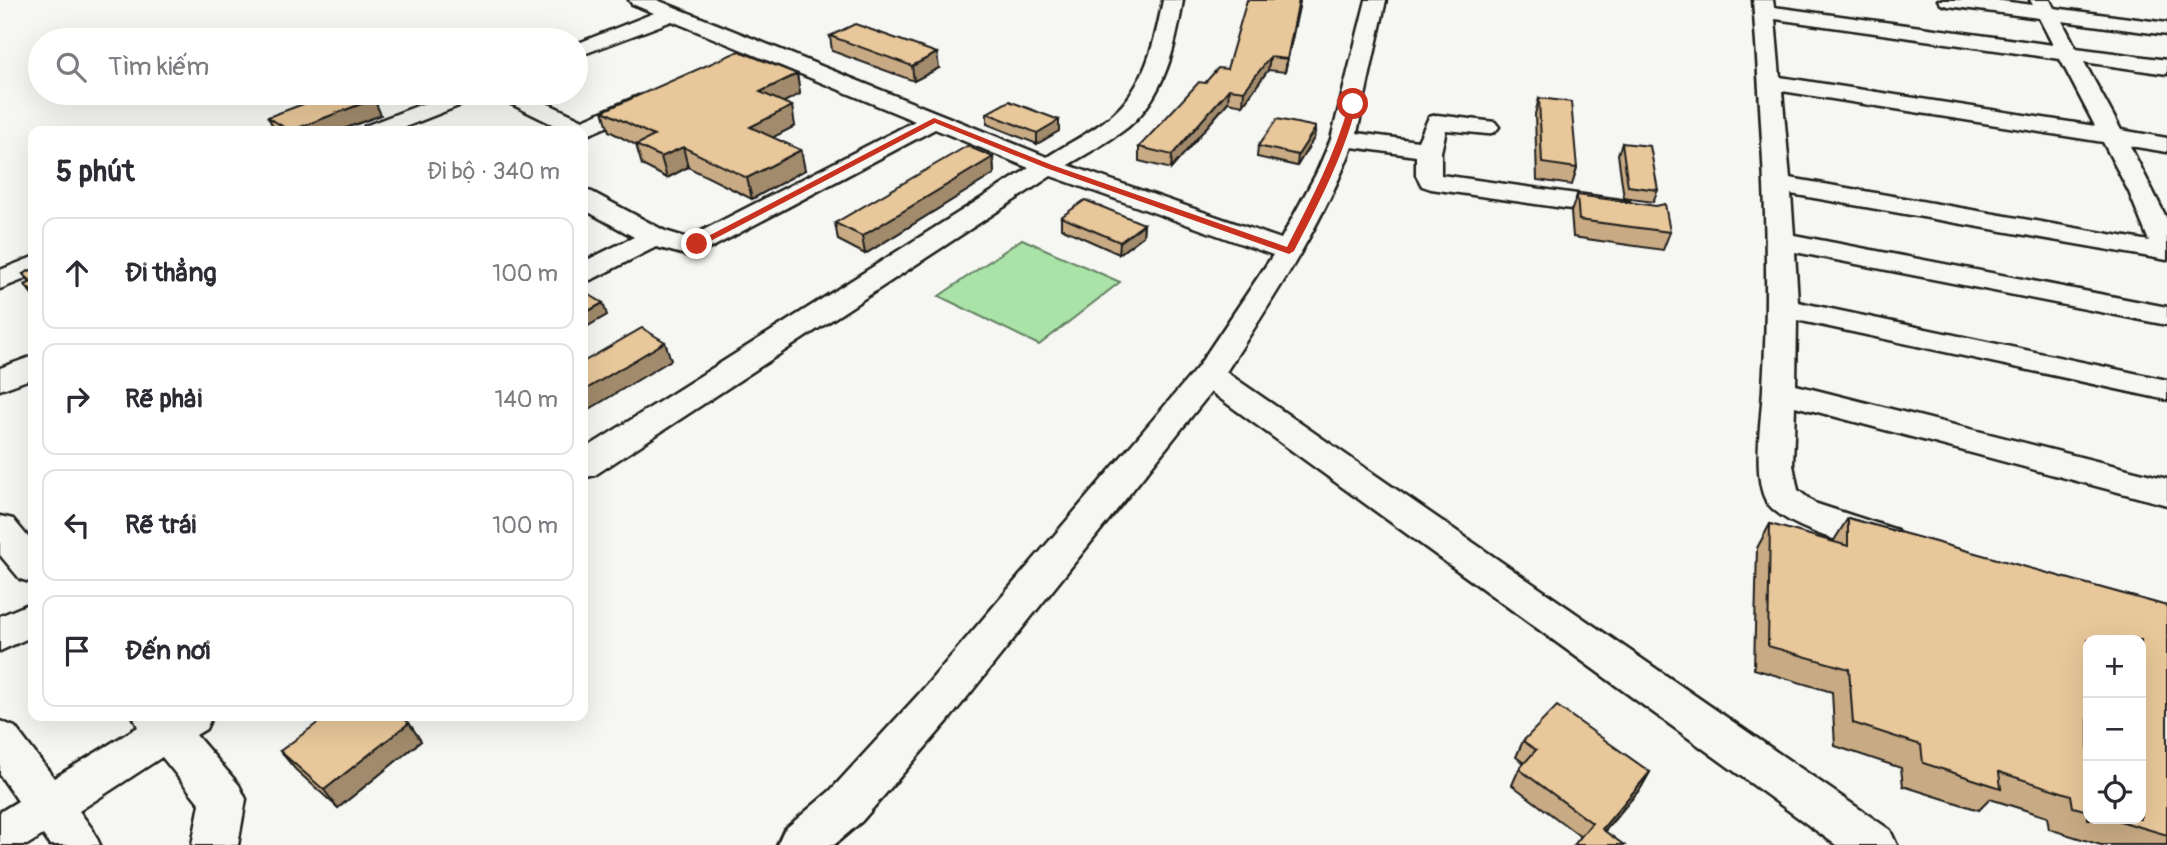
<!DOCTYPE html>
<html lang="vi">
<head>
<meta charset="utf-8">
<style>
	body { margin:0; font-family:Pangolin,sans-serif; background:#f7f7f7; color:#2b2b33 }
	.controls { position:absolute; right:21px; bottom:21px; display:grid; overflow:hidden; border-radius:14px; box-shadow:0 7px 28px #0002 }
	.controls button { width:63px; height:63px; display:grid; place-items:center; padding:0; border:0; border-bottom:2px solid #e1e1e2; background:#fff; color:#2b2b33; font:35px sans-serif }
	.stop { position:absolute; width:21px; height:21px; margin:-16px; border:5px solid #c8321e; border-radius:50%; background:#fff }
	.stop.end { background:#c8321e; border-color:#fff; box-shadow:0 2px 7px #0008 }
	.list { margin:0; padding:0; list-style:none }
	h2 { display:flex; justify-content:space-between; align-items:center; height:91px; margin:0; padding:0 28px; font-size:30px }
	h2 small { font-size:23px; font-weight:400; color:#7c7c81 }
	.list li { display:grid; grid-template-columns:46px 1fr auto; gap:21px; align-items:center; box-sizing:border-box; height:112px; margin:0 14px 14px; padding:0 14px; border:2px solid #e1e1e2; border-radius:14px }
	.list b { display:block; font-size:26px; white-space:nowrap }
	.list em { font-size:23px; font-style:normal; color:#7c7c81 }
	.icon { flex:none; width:38px; height:38px; fill:none; stroke:currentColor; stroke-width:2; stroke-linecap:round; stroke-linejoin:round }
	.map { position:relative; flex:none; width:2167px; height:845px; overflow:hidden }
	.search { position:absolute; background:#fff; box-shadow:0 7px 28px #0002; left:28px; top:28px; width:560px; height:77px; display:flex; align-items:center; gap:18px; box-sizing:border-box; padding:0 24px; border-radius:38px; color:#7c7c81; font-size:26px }
	.panel { position:absolute; background:#fff; box-shadow:0 7px 28px #0002; left:28px; top:126px; width:560px; height:595px; border-radius:14px }
	.map>svg:first-child { display:block }
	.green { fill:#aae3a7; stroke:#638062; stroke-width:2 }
	.lines { fill:none; stroke-linecap:round; stroke-linejoin:round }
	.minor-casing { stroke:#1c1c1c; stroke-width:5 }
	.minor { fill:#f6f6f2; fill-rule:evenodd }
	.wall { fill:#c8ab84; stroke:#1c1c1c; stroke-width:2; fill-rule:evenodd }
	.shaded-wall { fill:#a28b6c; stroke:#1c1c1c; stroke-width:2 }
	.building { fill:#e8c79a; stroke:#1c1c1c; stroke-width:2 }
	.route { fill:#c8321e }
</style>
</head>
<body>
<div class="map">
<svg width="2167" height="845" viewBox="0 0 2167 845">
	<rect width="100%" height="100%" fill="#f6f6f2"/>
	<filter id="ink" filterUnits="userSpaceOnUse"><feTurbulence type="fractalNoise" baseFrequency=".0143" numOctaves="2"/><feDisplacementMap in="SourceGraphic" scale="14" xChannelSelector="R" yChannelSelector="G"/><feConvolveMatrix kernelMatrix="1 2 1 2 8 2 1 2 1" color-interpolation-filters="sRGB"/></filter>
	<g filter="url(#ink)">
		<path class="green" d="M 1022,239 L 1120,282 L 1039,345 L 939,296 Z"/>
		<g class="lines">
			<defs>
				<g id="minor">
					<path d="M 629,0 L 657,0 L 1047,157 C 1067,144 1092,132 1111,116 C 1145,88 1155,41 1163,0 L 1183,0 C 1176,45 1165,96 1128,127 C 1110,141 1088,153 1068,165 L 1281,239 L 1316,174 L 1331,139 L 1366,0 L 1386,0 L 1357,133 L 1418,141 L 1429,117 L 1437,115 L 1495,122 L 1499,127 L 1495,132 L 1487,134 L 1446,130 L 1441,152 L 1441,175 L 1620,200 L 1629,202 L 1633,208 L 1629,214 L 1620,216 L 1431,189 L 1422,186 L 1416,175 L 1416,156 L 1352,147 C 1321,228 1272,300 1226,372 L 1890,830 L 1897,845 L 1836,845 L 1211,392 L 948,721 L 862,821 L 834,845 L 777,845 L 784,830 L 830,791 L 918,695 L 1197,368 L 1273,255 L 1051,176 L 595,475 L 583,478 L 583,450 L 1029,168 L 935,129 L 707,250 L 686,255 L 656,247 L 593,279 L 583,282 L 583,262 L 634,237 L 583,209 L 583,190 L 592,192 L 665,231 L 688,238 L 915,121 L 672,21 L 576,57 L 576,44 L 654,13 L 632,4 Z"/>
					<path d="M 1753,0 L 1773,0 L 1774,7 L 2053,45 L 2039,18 L 1948,6 L 1941,4 L 1938,0 L 1994,0 L 2033,5 L 2030,0 L 2050,0 L 2054,8 L 2167,23 L 2167,35 L 2062,21 L 2076,48 L 2167,60 L 2167,74 L 2084,62 L 2121,130 L 2167,138 L 2167,152 L 2130,146 L 2167,219 L 2167,260 L 1791,194 L 1794,235 L 2167,307 L 2167,325 L 1795,252 L 1798,302 L 2167,380 L 2167,400 L 1797,320 L 1796,385 L 2167,479 L 2167,505 L 1795,406 L 1793,465 L 1798,490 L 1814,503 L 1897,530 L 1902,540 L 1897,550 L 1884,554 C 1851,544 1790,530 1768,504 C 1751,481 1762,416 1763,388 C 1771,258 1762,130 1753,0 ZM 1775,19 L 2060,59 L 2095,126 L 1780,77 ZM 1782,91 L 2103,142 L 2129,192 L 2149,241 L 1790,178 Z"/>
					<path d="M 451,93 L 482,93 L 479,98 L 395,131 L 362,131 L 365,126 Z"/>
					<path d="M 496,93 L 525,93 L 583,120 L 638,96 L 654,96 L 658,101 L 654,106 L 583,137 L 583,131 L 566,131 L 499,98 Z"/>
					<path d="M 33,257 L 33,276 L 0,289 L 0,270 Z"/>
					<path d="M 33,356 L 33,378 L 0,390 L 0,368 Z"/>
					<path d="M 0,516 L 13,519 L 33,543 L 33,583 L 20,579 L 0,555 Z"/>
					<path d="M 33,602 L 33,636 L 0,651 L 0,616 Z"/>
					<path d="M 133,716 L 212,716 L 206,729 L 196,735 L 239,785 L 246,799 L 238,845 L 192,845 L 200,804 L 162,757 L 79,811 L 93,830 L 100,845 L 50,845 L 43,835 L 27,845 L 0,845 L 0,812 L 18,801 L 0,775 L 0,721 L 15,727 L 54,778 L 138,727 Z"/>
				</g>
			</defs>
			<use href="#minor" class="minor-casing"/>
			<use href="#minor" class="minor"/>
		</g>
		<g class="wall">
			<path d="M 1300,0 L 1285,72 L 1268,70 L 1243,105 L 1228,102 L 1171,169 L 1139,161 L 1139,147 L 1205,83 L 1227,69 Z"/>
			<path d="M 830,36 L 939,68 L 914,81 L 832,51 Z"/>
			<path d="M 797,74 L 800,94 L 783,102 L 795,126 L 773,137 L 805,170 L 752,199 L 688,167 L 667,178 L 642,165 L 636,145 L 609,131 L 603,111 Z"/>
			<path d="M 1539,98 L 1577,168 L 1572,185 L 1537,180 L 1535,114 Z"/>
			<path d="M 987,113 L 1059,120 L 1059,131 L 1037,144 L 987,124 Z"/>
			<path d="M 381,115 L 338,131 L 275,131 L 268,117 Z"/>
			<path d="M 1314,138 L 1297,166 L 1257,157 L 1258,146 Z"/>
			<path d="M 1622,143 L 1658,190 L 1653,202 L 1624,198 L 1618,154 Z"/>
			<path d="M 993,157 L 994,174 L 865,254 L 838,240 L 835,223 Z"/>
			<path d="M 1577,195 L 1670,232 L 1663,250 L 1573,237 L 1571,212 Z"/>
			<path d="M 1061,217 L 1144,224 L 1143,236 L 1119,254 L 1061,228 Z"/>
			<path d="M 33,269 L 33,296 L 25,285 L 30,283 L 23,274 Z"/>
			<path d="M 1848,518 L 2167,606 L 2167,845 L 2101,845 L 2049,829 L 2047,817 L 1990,799 L 1979,810 L 1903,786 L 1901,768 L 1835,746 L 1832,692 L 1754,669 L 1757,548 L 1770,524 L 1833,542 ZM 2088,640 L 2141,819 L 2088,819 Z"/>
			<path d="M 409,723 L 421,741 L 338,808 L 295,769 L 280,751 Z"/>
			<path d="M 1523,741 L 1650,772 L 1641,788 L 1605,831 L 1581,837 L 1512,785 L 1519,769 L 1524,763 L 1516,757 Z"/>
		</g>
		<g class="shaded-wall">
			<path d="M 1300,0 L 1299,7 L 1285,72 L 1287,59 Z"/>
			<path d="M 937,53 L 939,68 L 914,81 L 912,66 Z"/>
			<path d="M 1270,57 L 1268,70 L 1243,105 L 1244,91 Z"/>
			<path d="M 797,74 L 800,94 L 764,112 L 760,92 Z"/>
			<path d="M 1229,89 L 1228,102 L 1171,169 L 1172,155 Z"/>
			<path d="M 374,99 L 381,115 L 338,131 L 290,131 Z"/>
			<path d="M 792,106 L 795,126 L 754,147 L 750,127 Z"/>
			<path d="M 1059,120 L 1059,131 L 1037,144 L 1037,133 Z"/>
			<path d="M 1316,127 L 1314,138 L 1297,166 L 1298,155 Z"/>
			<path d="M 683,147 L 688,167 L 667,178 L 661,157 Z"/>
			<path d="M 801,150 L 805,170 L 752,199 L 747,178 Z"/>
			<path d="M 993,157 L 994,174 L 865,254 L 862,236 Z"/>
			<path d="M 1144,224 L 1143,236 L 1119,254 L 1120,242 Z"/>
			<path d="M 603,303 L 607,315 L 583,329 L 583,314 Z"/>
			<path d="M 665,342 L 671,360 L 583,413 L 583,391 Z"/>
			<path d="M 409,723 L 421,741 L 338,808 L 324,790 Z"/>
			<path d="M 1650,772 L 1641,788 L 1593,844 L 1602,829 Z"/>
		</g>
		<g class="building">
			<path d="M 1247,0 L 1299,0 L 1287,59 L 1270,57 L 1244,91 L 1229,89 L 1172,155 L 1139,147 L 1199,82 L 1205,83 L 1218,68 L 1227,69 Z"/>
			<path d="M 855,24 L 937,53 L 912,66 L 830,36 Z"/>
			<path d="M 739,51 L 797,74 L 760,92 L 792,106 L 750,127 L 801,150 L 747,178 L 683,147 L 661,157 L 636,145 L 654,136 L 603,111 Z"/>
			<path d="M 333,93 L 364,93 L 374,99 L 290,131 L 268,117 Z"/>
			<path d="M 1539,98 L 1571,102 L 1577,168 L 1542,163 Z"/>
			<path d="M 1009,101 L 1059,120 L 1037,133 L 987,113 Z"/>
			<path d="M 1277,119 L 1316,127 L 1298,155 L 1258,146 Z"/>
			<path d="M 1622,143 L 1650,146 L 1658,190 L 1628,186 Z"/>
			<path d="M 967,146 L 993,157 L 862,236 L 835,223 Z"/>
			<path d="M 1577,195 L 1656,206 L 1665,204 L 1670,232 L 1579,220 Z"/>
			<path d="M 1085,200 L 1144,224 L 1120,242 L 1061,217 Z"/>
			<path d="M 33,269 L 33,293 L 25,285 L 32,282 L 23,274 Z"/>
			<path d="M 583,291 L 603,303 L 583,314 Z"/>
			<path d="M 642,328 L 665,342 L 583,391 L 583,362 Z"/>
			<path d="M 1848,518 L 2167,606 L 2167,835 L 2113,819 L 2141,819 L 2141,640 L 2088,640 L 2088,811 L 2073,807 L 2071,795 L 1999,772 L 2001,788 L 1923,763 L 1921,745 L 1853,723 L 1849,669 L 1768,646 L 1770,524 L 1848,546 Z"/>
			<path d="M 1557,706 L 1650,772 L 1602,829 L 1624,845 L 1574,845 L 1592,823 L 1519,769 L 1536,750 L 1523,741 Z"/>
			<path d="M 327,716 L 401,716 L 409,723 L 324,790 L 280,751 Z"/>
		</g>
	</g>
	<path class="route" d="M 1353,102 L 1357,104 C 1343,157 1319,203 1294,251 L 1289,254 L 1046,168 L 935,123 L 701,246 L 693,244 L 934,118 L 1052,165 L 1287,247 C 1311,200 1335,155 1349,104 Z"/>
</svg>
<div class="controls">
<button>+</button>
<button>−</button>
<button><svg class="icon" aria-label="locate" viewBox="0 0 24 24"><circle cx="12" cy="12" r="6"/><path d="M12 2v4M12 18v4M2 12h4M18 12h4"/></svg></button>
</div>
<div class="stop" style="left:1353px;top:104px"></div>
<div class="stop end" style="left:697px;top:244px"></div>
<div class="search"><svg class="icon" aria-label="search" viewBox="0 0 24 24"><circle cx="10" cy="10" r="6"/><path d="M15 15l6 6"/></svg>Tìm kiếm</div>
<section class="panel">
<h2>5 phút<small>Đi bộ · 340 m</small></h2>
<ul class="list">
<li><svg class="icon" aria-label="ahead" viewBox="0 0 24 24"><path d="M12 20V5M6 11l6-6 6 6"/></svg><div><b>Đi thẳng</b></div><em>100 m</em></li>
<li><svg class="icon" aria-label="right" viewBox="0 0 24 24"><path d="M7 20v-9h11M14 6l5 5-5 5"/></svg><div><b>Rẽ phải</b></div><em>140 m</em></li>
<li><svg class="icon" aria-label="left" viewBox="0 0 24 24"><path d="M17 20v-9H6M10 6l-5 5 5 5"/></svg><div><b>Rẽ trái</b></div><em>100 m</em></li>
<li><svg class="icon" aria-label="arrive" viewBox="0 0 24 24"><path d="M6 21V4h12l-3 4 3 4H6"/></svg><div><b>Đến nơi</b></div></li>
</ul>
</section>
</div>
</body>
</html>
